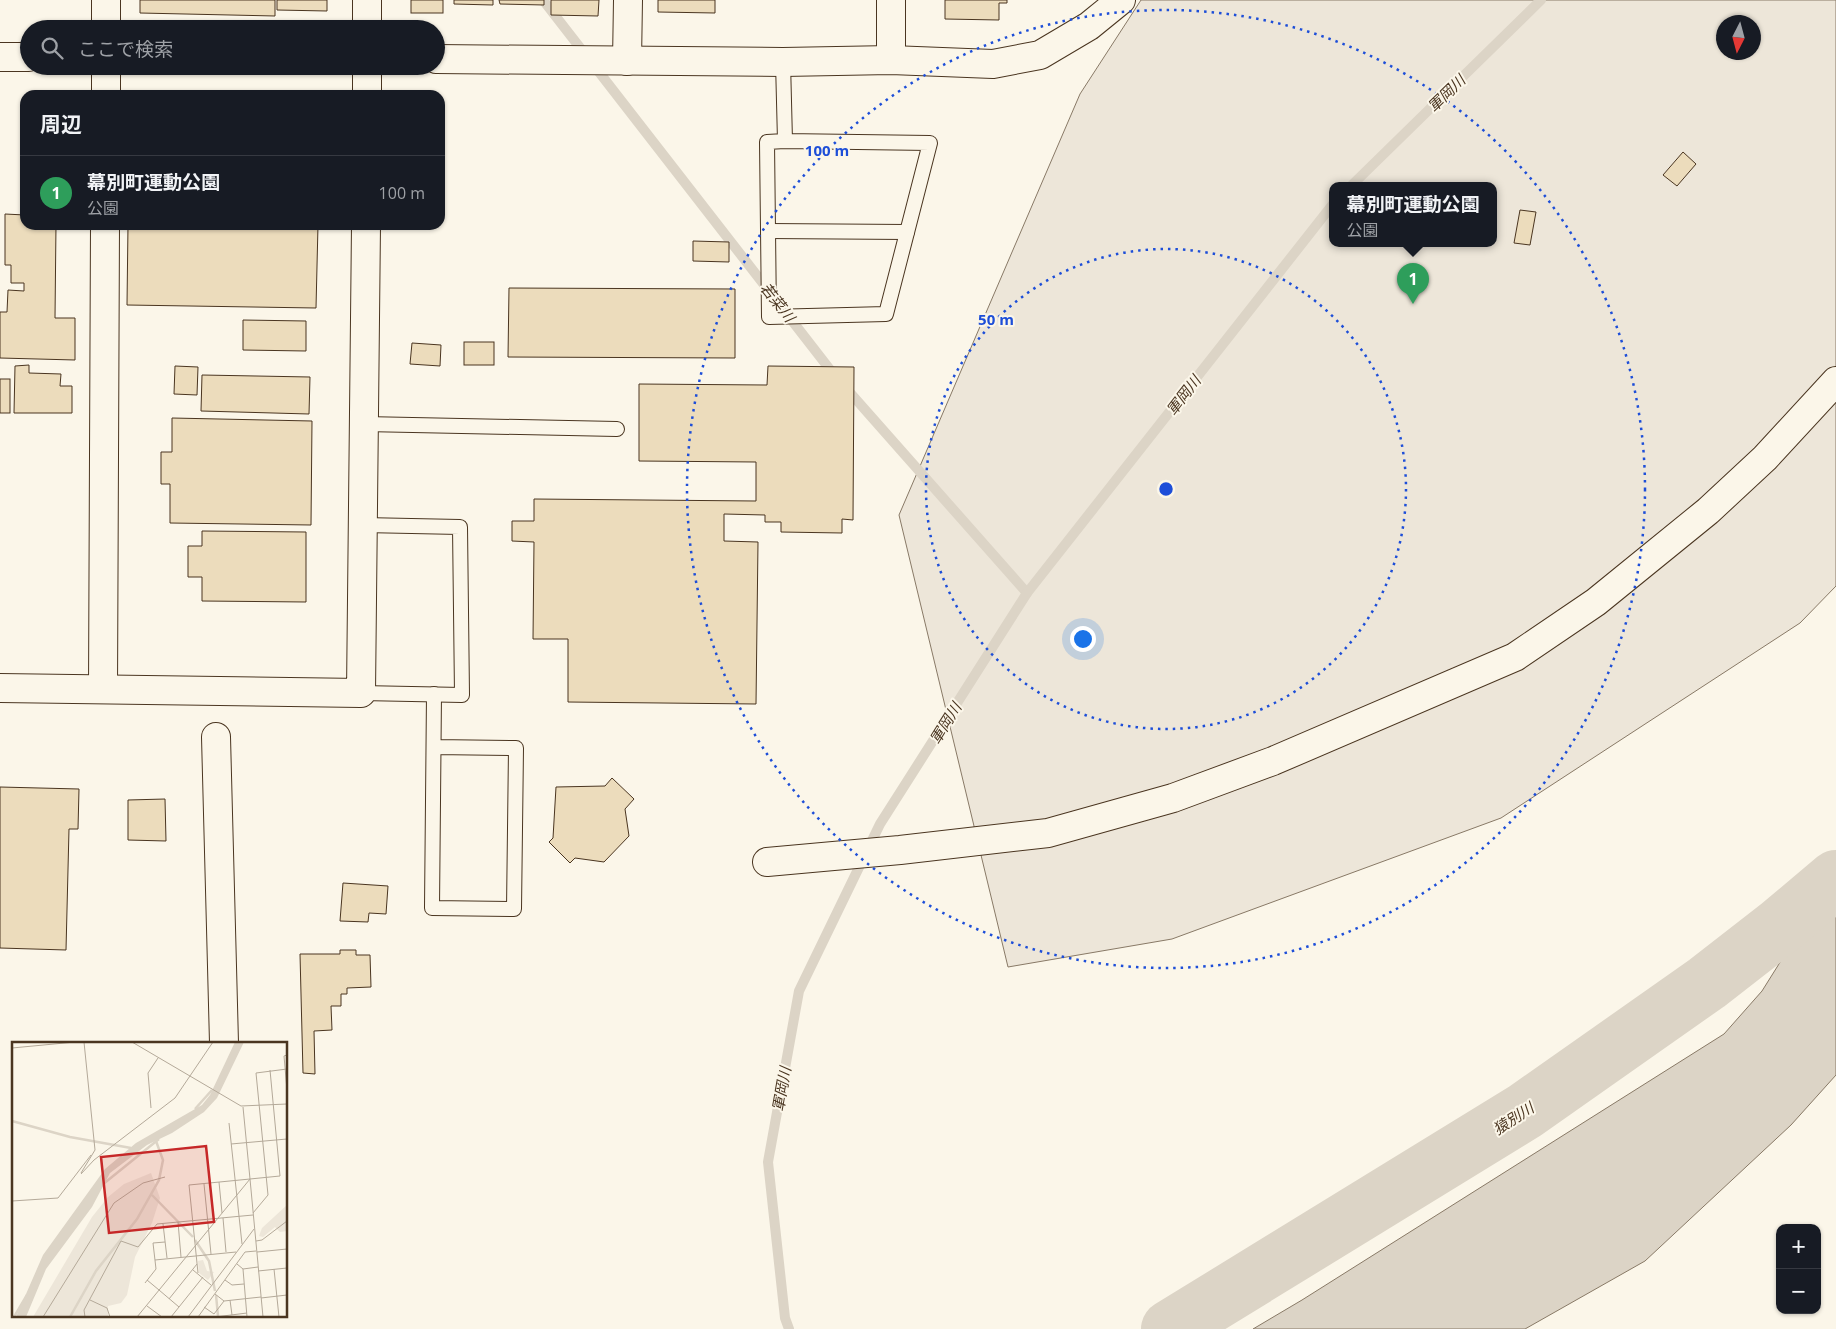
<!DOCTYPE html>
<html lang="ja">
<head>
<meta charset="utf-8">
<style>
	body { margin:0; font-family:"Open Sans","Noto Sans JP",sans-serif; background:#20242c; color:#f1f3f6 }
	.controls { position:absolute; right:15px; bottom:15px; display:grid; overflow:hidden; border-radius:10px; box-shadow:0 1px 4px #0004 }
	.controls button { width:45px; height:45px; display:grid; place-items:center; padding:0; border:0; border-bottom:1px solid #363941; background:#171b24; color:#f1f3f6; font:25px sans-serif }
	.compass { position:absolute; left:1716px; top:15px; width:45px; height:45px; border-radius:50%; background:#171b24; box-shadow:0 1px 4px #0004; rotate:186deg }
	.you { position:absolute; left:1082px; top:638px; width:18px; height:18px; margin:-12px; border:4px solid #fff; border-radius:50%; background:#1a73e8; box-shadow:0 0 0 8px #1a73e833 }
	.badge { display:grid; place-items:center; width:32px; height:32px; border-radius:50%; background:#db2777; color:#fff; font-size:16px; font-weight:700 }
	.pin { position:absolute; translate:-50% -41px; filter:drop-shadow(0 1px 2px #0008) }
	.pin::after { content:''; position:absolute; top:26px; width:18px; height:15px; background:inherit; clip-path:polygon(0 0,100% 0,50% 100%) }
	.popup { position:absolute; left:1329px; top:182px; width:168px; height:65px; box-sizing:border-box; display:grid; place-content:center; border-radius:10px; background:#171b24; filter:drop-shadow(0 1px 4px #0005); font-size:16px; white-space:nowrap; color:#9ea1a6 }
	.popup b { font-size:19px; color:#f1f3f6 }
	.popup::after { content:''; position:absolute; left:50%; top:100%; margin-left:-10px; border:10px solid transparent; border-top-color:#171b24 }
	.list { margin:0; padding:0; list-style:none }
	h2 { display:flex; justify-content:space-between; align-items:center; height:65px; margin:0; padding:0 20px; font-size:21px }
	h2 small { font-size:16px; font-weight:400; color:#9ea1a6 }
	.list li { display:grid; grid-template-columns:32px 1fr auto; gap:15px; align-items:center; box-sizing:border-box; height:75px; padding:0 20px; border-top:1px solid #363941 }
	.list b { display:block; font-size:19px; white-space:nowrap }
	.list p { margin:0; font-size:16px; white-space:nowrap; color:#9ea1a6 }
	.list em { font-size:16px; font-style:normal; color:#9ea1a6 }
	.icon { flex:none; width:28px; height:28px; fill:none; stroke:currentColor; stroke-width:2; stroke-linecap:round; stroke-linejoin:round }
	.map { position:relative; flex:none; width:1836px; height:1329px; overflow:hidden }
	.search { position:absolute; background:#171b24; box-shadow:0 1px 4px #0004; left:20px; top:20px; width:425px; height:55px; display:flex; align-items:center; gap:12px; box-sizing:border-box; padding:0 18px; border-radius:28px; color:#9ea1a6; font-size:19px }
	.panel { position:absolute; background:#171b24; box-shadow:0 1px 4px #0004; left:20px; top:90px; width:425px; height:140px; border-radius:15px }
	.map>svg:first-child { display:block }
	.green { fill:#ede6d9; stroke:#887966; fill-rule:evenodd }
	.water { fill:#dcd4c6; stroke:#887966 }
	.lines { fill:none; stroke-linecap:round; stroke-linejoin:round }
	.stream { stroke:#dcd4c6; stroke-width:10 }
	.river { stroke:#dcd4c6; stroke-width:58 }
	.building { fill:#ecdcbc; stroke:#4a3520 }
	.lane-casing { stroke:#4a3520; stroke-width:16 }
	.street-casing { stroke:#4a3520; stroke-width:30 }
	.lane { stroke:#fbf6e9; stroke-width:14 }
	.street { stroke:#fbf6e9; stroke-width:28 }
	.ring { fill:none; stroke:#1d4ed8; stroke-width:2.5; stroke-dasharray:2.5 5 }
	.labels { text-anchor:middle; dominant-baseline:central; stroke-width:4; stroke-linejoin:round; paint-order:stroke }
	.water-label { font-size:15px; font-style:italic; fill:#4a3520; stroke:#fbf6e9 }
	.inset-river { fill:none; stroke:#dcd4c6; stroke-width:2.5 }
	.inset-road { fill:none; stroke:#b4a999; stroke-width:1 }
	.view { fill:#c62828; fill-opacity:0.15; stroke:#c62828; stroke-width:2.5 }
	.inset-edge { fill:none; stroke:#4a3520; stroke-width:2.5 }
	.centre { fill:#1d4ed8; stroke:#fbf6e9; stroke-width:2.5 }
	.ring-label { font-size:15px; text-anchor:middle; font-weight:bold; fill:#1d4ed8; stroke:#fbf6e9; stroke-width:4; stroke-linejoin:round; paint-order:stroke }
</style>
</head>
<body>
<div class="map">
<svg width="1836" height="1329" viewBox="0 0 1836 1329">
	<rect width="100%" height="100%" fill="#fbf6e9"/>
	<path class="green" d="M 1141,0 L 1836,0 L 1836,586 L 1800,623 L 1501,818 L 1172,939 L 1008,967 L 899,515 L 1080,94 ZM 1724,22 L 1754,22 L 1754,52 L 1724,52 ZM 1333,185 L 1493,185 L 1493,243 L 1333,243 Z"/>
	<path class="water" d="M 1836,873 L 1836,1075 L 1791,1125 L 1645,1261 L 1525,1329 L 1253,1329 L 1302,1300 L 1724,1034 L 1762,991 Z"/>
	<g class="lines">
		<g class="stream">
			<path d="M 543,0 L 835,376"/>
			<path d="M 1352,185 L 1541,0"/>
			<path d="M 845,387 L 1027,593"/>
			<path d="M 789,1329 L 785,1318 L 768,1162 L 799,991 L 880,824 L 1027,593 L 1333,204"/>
		</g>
		<path class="river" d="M 1170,1329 L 1525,1111 L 1707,983 L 1779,927 L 1836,879"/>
	</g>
	<g class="building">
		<path d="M 140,0 L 275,0 L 275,16 L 140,13 Z"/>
		<path d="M 277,0 L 327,0 L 327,11 L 277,10 Z"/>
		<rect x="411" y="0" width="32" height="13"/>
		<path d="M 454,0 L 493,0 L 493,5 L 454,4 Z"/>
		<path d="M 499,0 L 544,0 L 544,5 L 500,4 Z"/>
		<path d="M 551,0 L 599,0 L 598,16 L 551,15 Z"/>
		<path d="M 658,0 L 715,0 L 715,13 L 658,12 Z"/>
		<path d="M 945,0 L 1007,0 L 1007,3 L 999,3 L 999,20 L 945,19 Z"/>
		<path d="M 1683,152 L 1696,164 L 1677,186 L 1663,175 Z"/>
		<path d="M 1520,210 L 1536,212 L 1530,245 L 1514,243 Z"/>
		<path d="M 5,214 L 25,215 L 25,225 L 56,225 L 55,318 L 75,318 L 75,360 L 0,358 L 0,312 L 7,312 L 8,290 L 24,291 L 24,283 L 11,283 L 11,265 L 5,265 Z"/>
		<path d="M 128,225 L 318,225 L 316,308 L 127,305 Z"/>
		<path d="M 693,241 L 729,242 L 729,262 L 693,261 Z"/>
		<path d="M 509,288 L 735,289 L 735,358 L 508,357 Z"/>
		<path d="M 243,320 L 306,321 L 306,351 L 243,350 Z"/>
		<rect x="464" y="342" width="30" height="23"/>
		<path d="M 412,343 L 441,345 L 440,366 L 410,364 Z"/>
		<path d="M 29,365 L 29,373 L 61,374 L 60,386 L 72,386 L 72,413 L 14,413 L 15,366 Z"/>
		<path d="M 175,366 L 198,367 L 197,395 L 174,394 Z"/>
		<path d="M 768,366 L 854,367 L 853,520 L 842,519 L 842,533 L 781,532 L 781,522 L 765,522 L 765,515 L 724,514 L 724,541 L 758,542 L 756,704 L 568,702 L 568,639 L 533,639 L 534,542 L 512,541 L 512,521 L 534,521 L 534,499 L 756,501 L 756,462 L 639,461 L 639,384 L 767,385 Z"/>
		<path d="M 202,375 L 310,377 L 309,414 L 201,411 Z"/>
		<rect x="0" y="379" width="10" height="34"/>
		<path d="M 172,418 L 312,421 L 311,525 L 170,523 L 170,484 L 161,484 L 161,452 L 172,452 Z"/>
		<path d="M 202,531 L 306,532 L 306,602 L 202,601 L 202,577 L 188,577 L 188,546 L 202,546 Z"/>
		<path d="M 612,778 L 634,799 L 625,809 L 629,836 L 604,862 L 575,858 L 570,863 L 549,842 L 553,838 L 556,787 L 605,786 Z"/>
		<path d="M 0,787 L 79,789 L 78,829 L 69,829 L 66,950 L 0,948 Z"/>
		<path d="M 165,799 L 166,841 L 128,840 L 128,800 Z"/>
		<path d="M 343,883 L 388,886 L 386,914 L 369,913 L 368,922 L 340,921 Z"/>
		<path d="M 340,950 L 356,950 L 356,955 L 370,955 L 371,987 L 347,988 L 347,994 L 341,994 L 341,1006 L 331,1006 L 332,1030 L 314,1031 L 315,1074 L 303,1073 L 300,954 L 340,954 Z"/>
	</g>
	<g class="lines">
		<defs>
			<g id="lane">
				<path d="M 783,62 L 785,141 L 930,143 L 886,314 L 769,317 L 767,142 L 785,141"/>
				<path d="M 768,231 L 907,232"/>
				<path d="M 364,424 L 617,429"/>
				<path d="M 361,693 L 462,695 L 460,527 L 363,525"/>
				<path d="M 434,747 L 516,748 L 514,909 L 432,908 L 434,694"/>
			</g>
			<g id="street">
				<path d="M 106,0 L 106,29"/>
				<path d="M 367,0 L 367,29"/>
				<path d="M 0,57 L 29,57"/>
				<path d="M 436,59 L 783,62 L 891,60 L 993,64 L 1040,55 L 1089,26 L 1121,0"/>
				<path d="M 891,60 L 891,0"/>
				<path d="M 627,61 L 628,0"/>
				<path d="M 106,95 L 106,66"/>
				<path d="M 367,95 L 367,66"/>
				<path d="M 0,688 L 361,693 L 366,225"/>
				<path d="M 103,689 L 105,225"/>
				<path d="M 216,737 L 224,1043"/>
				<path d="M 767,862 L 900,850 L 1048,833 L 1173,798 L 1273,761 L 1515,657 L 1596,602 L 1708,511 L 1765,458 L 1836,381"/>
			</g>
		</defs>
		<use href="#lane" class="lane-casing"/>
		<use href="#street" class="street-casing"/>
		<use href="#lane" class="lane"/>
		<use href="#street" class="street"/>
	</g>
	<g class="ring">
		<circle cx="1166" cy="489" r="240"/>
		<circle cx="1166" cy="489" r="479"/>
	</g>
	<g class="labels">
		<g class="water-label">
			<text transform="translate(1446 93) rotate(-44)">軍岡川</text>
			<text transform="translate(778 302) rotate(52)">若菜川</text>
			<text transform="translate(1183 395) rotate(-52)">軍岡川</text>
			<text transform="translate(945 723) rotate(-58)">軍岡川</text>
			<text transform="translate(781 1089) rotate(-80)">軍岡川</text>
			<text transform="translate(1513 1118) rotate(-33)">猿別川</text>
		</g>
	</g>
	<g transform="translate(12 1042)">
		<rect width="275" height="275" fill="#fbf6e9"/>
		<path d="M 139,131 L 148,156 L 140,181 L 123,215 L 115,253 L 109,261 L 96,264 L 96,275 L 21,275 L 80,175 L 96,155 L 112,142 ZM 275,163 L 275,189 L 268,190 L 263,185 L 251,195 L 247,194 L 250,186 ZM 191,218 L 195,229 L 202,230 L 196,238 L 187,231 L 186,219 Z" fill="#ede6d9"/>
		<path d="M 223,0 L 232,0 L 205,56 L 192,70 L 160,91 L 135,103 L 98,131 L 80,165 L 34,227 L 14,275 L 4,275 L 31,213 L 93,127 L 124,101 L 190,63 L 198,53 Z" fill="#dcd4c6"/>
		<path class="inset-river" d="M 183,67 L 200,48M 0,79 L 58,95 L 119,106M 90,143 L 147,97M 140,153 L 181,195M 183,198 L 197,219 L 203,249M 204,253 L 206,274M 2,275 L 15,253M 58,275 L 84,229 L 125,177 L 147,138 L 151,118 L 144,99"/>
		<path class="inset-road" d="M 120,0 L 229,64 L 275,62M 0,6 L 63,0M 275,13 L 272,14 L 275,48M 258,28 L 268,134M 139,66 L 136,31 L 146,16M 217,81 L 230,202M 219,102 L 275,97M 69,131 L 83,108 L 72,0M 69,132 L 82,118 L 163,56 L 201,0M 238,137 L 268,134M 207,140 L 210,171M 192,142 L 199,212M 0,159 L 46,156 L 79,113M 241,171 L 256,153 L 244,31 L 275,27M 211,176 L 214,210M 166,180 L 169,215M 151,182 L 155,216M 244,199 L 250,198 L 275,179M 245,210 L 275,207M 143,218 L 224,210M 225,222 L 231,227 L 246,225M 231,227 L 235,275M 262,227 L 267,275M 181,228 L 199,243M 246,229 L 275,226M 186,231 L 177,143 L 238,137 L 251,275M 135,238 L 147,248M 213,238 L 220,243 L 232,242M 133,241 L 144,227 L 141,201 L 153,200M 147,248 L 167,265M 203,252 L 212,259 L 249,255M 249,256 L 275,253M 157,257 L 185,222M 78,258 L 95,266 L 98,275M 218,258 L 220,273M 135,264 L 150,275M 192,265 L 202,272 L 212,259M 31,275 L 102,161 L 131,141 L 153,135M 73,275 L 72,268 L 109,199 L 126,205 L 145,182 L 241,173M 125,275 L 238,137 L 231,65M 159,275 L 191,235M 176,275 L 242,187M 186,275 L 233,210 L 244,209M 203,275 L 235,271"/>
		<path class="view" d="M 194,104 L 202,180 L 97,191 L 89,115 Z"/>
		<rect width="275" height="275" class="inset-edge"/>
	</g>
	<circle cx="1166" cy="489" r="8" class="centre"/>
	<g class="ring-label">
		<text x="827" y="156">100 m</text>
		<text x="996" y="325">50 m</text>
	</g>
</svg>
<div class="controls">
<button>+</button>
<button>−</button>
</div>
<svg class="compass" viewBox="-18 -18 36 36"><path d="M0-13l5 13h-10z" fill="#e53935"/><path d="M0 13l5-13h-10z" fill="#9ea1a6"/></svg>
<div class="you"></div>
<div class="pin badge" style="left:1413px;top:304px;background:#2e9e5b">1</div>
<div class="popup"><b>幕別町運動公園</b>公園</div>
<div class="search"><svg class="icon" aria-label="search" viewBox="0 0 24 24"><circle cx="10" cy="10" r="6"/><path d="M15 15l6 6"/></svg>ここで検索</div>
<section class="panel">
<h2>周辺<small></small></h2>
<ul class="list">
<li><span class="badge" style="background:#2e9e5b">1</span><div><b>幕別町運動公園</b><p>公園</p></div><em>100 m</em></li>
</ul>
</section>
</div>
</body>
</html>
